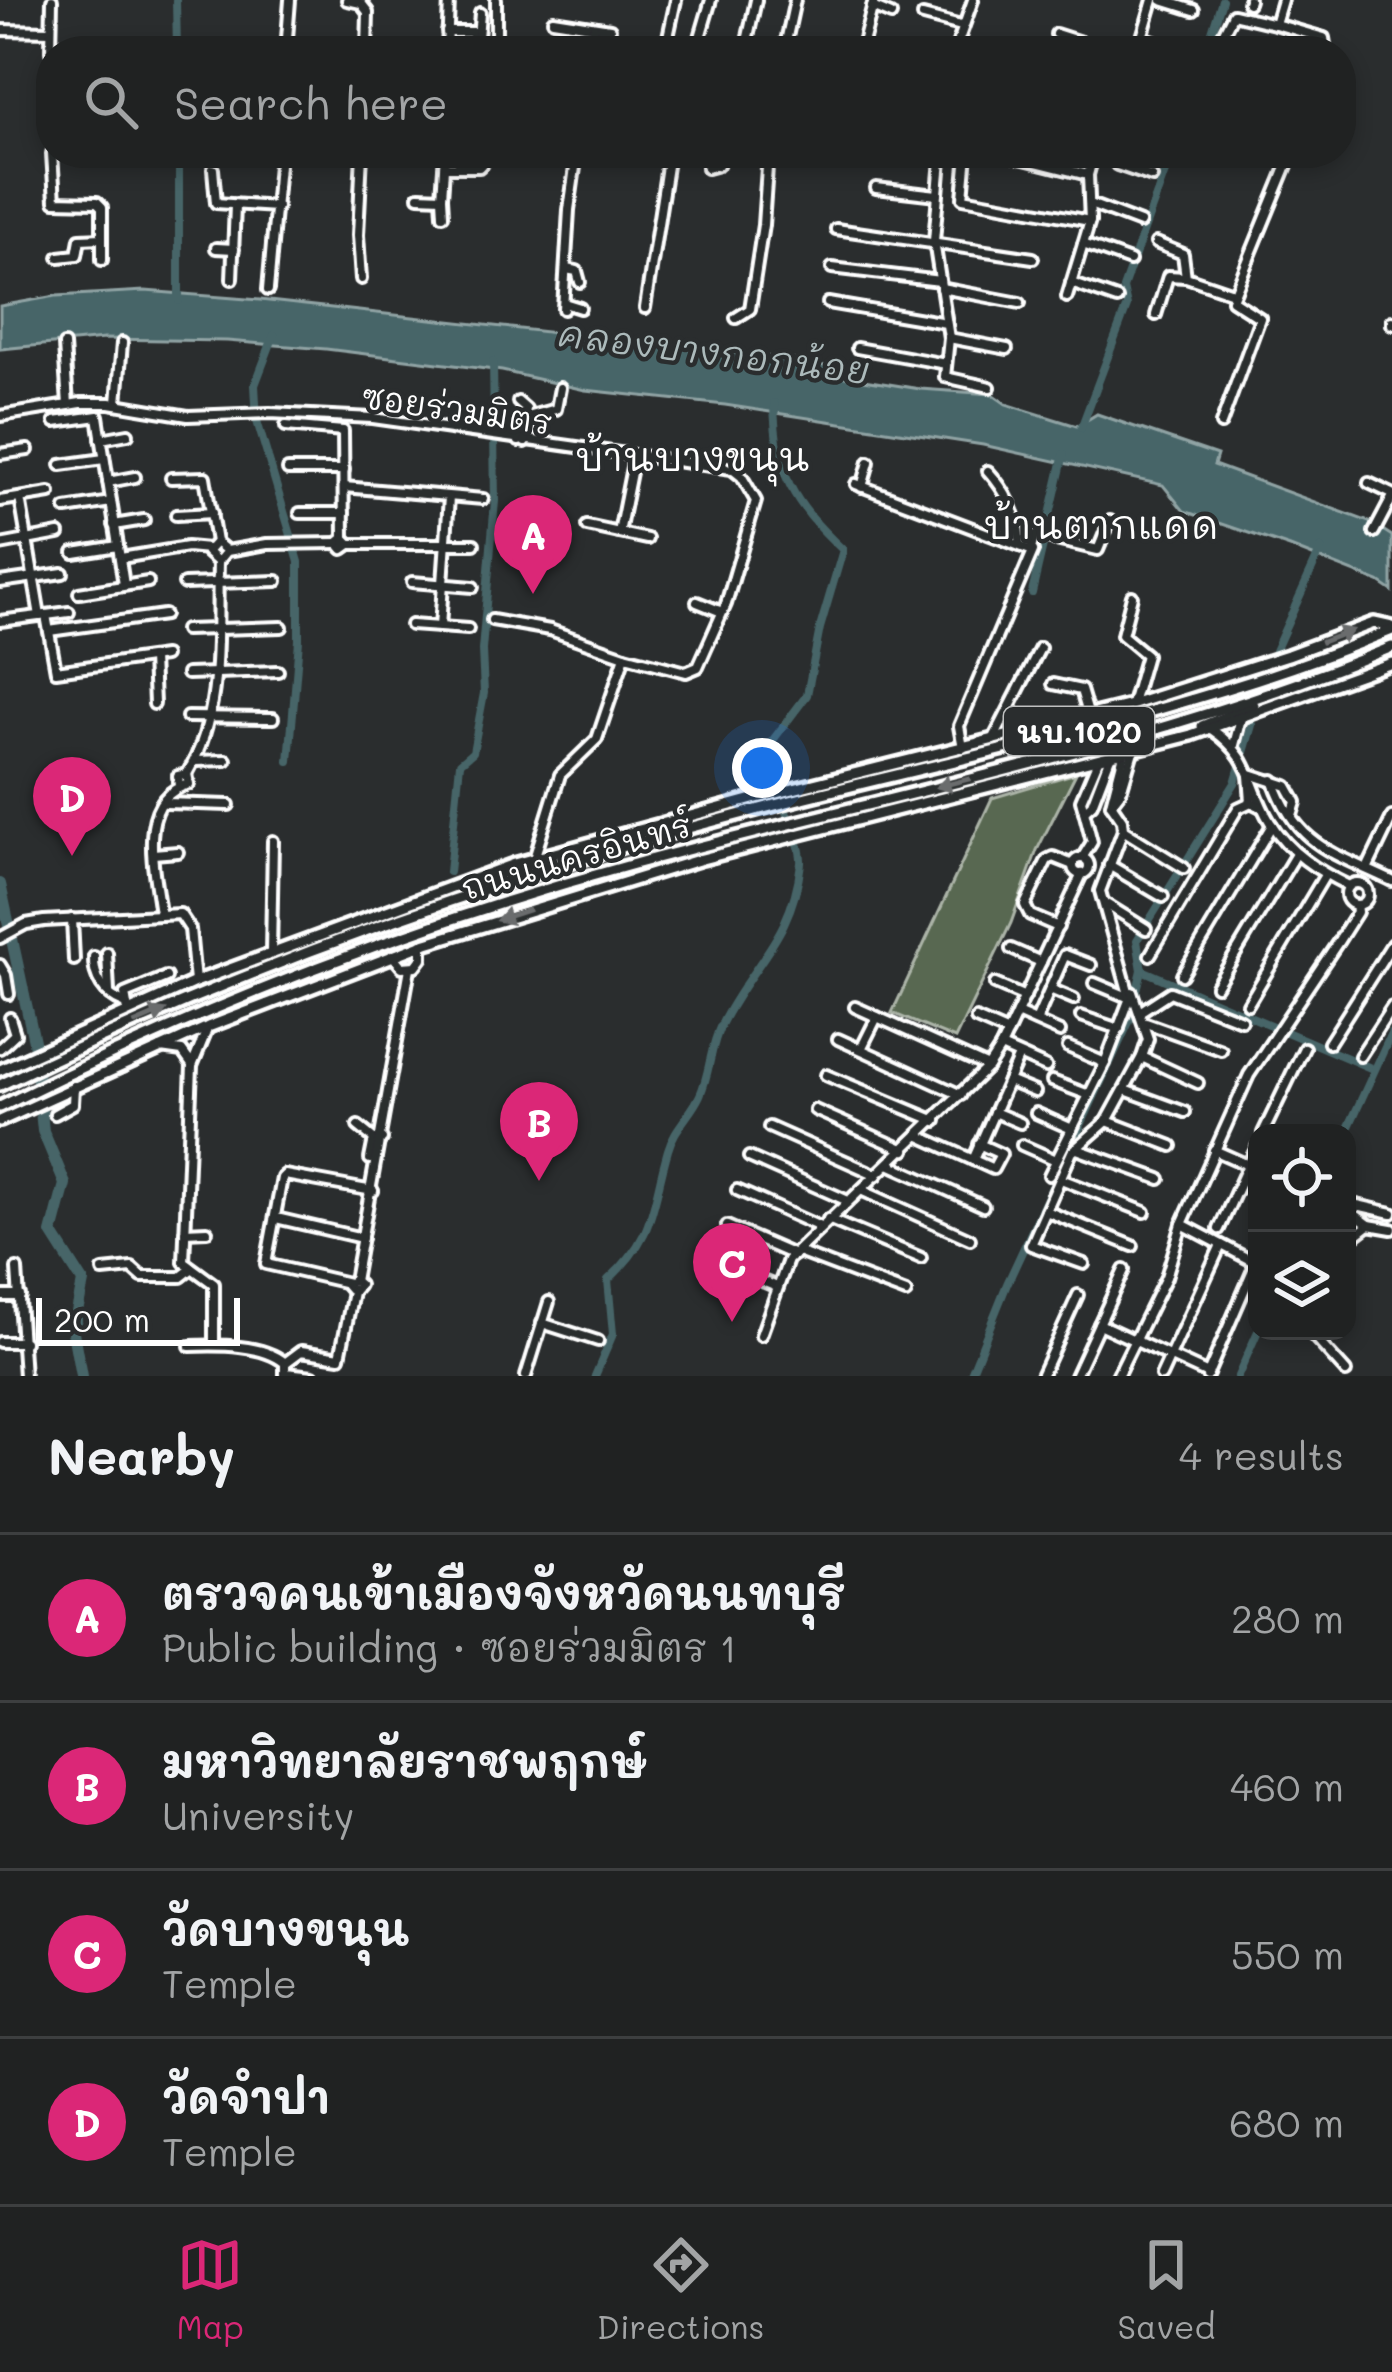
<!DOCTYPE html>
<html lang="en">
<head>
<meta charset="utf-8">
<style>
	body { margin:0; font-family:Mali,"Playpen Sans Thai",sans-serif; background:#2d2f2f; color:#f1f3f6 }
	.controls { position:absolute; right:36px; bottom:36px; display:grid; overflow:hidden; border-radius:24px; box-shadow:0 6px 18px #0003 }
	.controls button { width:108px; height:108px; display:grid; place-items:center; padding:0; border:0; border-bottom:3px solid #3d3f40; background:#202222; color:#f1f3f6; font:60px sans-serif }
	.scale { position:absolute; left:36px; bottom:30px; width:204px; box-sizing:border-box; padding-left:12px; border:6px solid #fff; border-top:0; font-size:33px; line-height:42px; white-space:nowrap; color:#fff; -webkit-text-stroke:9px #2a2d2e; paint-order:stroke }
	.you { position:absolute; left:762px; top:768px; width:42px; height:42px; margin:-30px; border:9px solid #fff; border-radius:50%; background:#1a73e8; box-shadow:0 0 0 18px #1a73e833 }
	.badge { display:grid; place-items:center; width:78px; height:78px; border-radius:50%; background:#db2777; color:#fff; font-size:39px; font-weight:700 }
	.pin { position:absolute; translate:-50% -99px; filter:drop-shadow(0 3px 6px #0008) }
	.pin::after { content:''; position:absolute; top:63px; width:42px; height:36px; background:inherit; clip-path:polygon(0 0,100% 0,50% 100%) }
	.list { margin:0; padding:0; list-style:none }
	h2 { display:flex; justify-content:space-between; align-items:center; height:156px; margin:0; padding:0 48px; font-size:51px }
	h2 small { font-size:39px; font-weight:400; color:#a2a4a5 }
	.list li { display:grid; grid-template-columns:78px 1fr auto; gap:36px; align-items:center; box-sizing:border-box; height:168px; padding:0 48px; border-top:3px solid #3d3f40 }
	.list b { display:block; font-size:45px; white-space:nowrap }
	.list p { margin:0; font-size:39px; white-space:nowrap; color:#a2a4a5 }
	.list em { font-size:39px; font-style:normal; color:#a2a4a5 }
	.icon { flex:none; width:66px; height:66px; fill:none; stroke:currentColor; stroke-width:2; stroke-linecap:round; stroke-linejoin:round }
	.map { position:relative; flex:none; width:1392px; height:1376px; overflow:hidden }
	.search { position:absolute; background:#202222; box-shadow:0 6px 18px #0003; left:36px; right:36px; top:36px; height:132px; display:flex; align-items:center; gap:30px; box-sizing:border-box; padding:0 42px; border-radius:48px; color:#a2a4a5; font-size:45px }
	.sheet { height:828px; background:#202222 }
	nav { display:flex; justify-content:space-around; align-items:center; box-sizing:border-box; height:168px; border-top:3px solid #3d3f40; background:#202222; font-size:33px; color:#a2a4a5 }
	nav a { display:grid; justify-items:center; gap:6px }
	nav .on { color:#db2777 }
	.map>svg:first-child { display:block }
	.green { fill:#586851; stroke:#acb4a8; stroke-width:3 }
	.water { fill:#466568; stroke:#90a3a4; stroke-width:3 }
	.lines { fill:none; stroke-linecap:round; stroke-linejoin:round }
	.canal { stroke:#466568; stroke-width:8 }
	.river { stroke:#466568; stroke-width:12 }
	.minor-casing { stroke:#fff; stroke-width:16 }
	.major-casing { stroke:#fff; stroke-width:18 }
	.minor { stroke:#2a2d2e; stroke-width:8 }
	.major { stroke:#2a2d2e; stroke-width:9 }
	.oneway { fill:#6a6c6d }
	.labels { text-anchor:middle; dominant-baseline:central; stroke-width:9; stroke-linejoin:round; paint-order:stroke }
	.shield { fill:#2a2d2e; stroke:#bfc0c0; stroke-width:3 }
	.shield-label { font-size:30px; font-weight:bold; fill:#fff }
	.street-label { font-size:33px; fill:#fff; stroke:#2a2d2e }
	.water-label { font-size:36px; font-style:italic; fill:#acbabb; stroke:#2a2d2e }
	.quarter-label { font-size:39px; fill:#fff; stroke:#2a2d2e }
</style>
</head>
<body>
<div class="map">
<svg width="1392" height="1376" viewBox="0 0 1392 1376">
	<rect width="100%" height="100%" fill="#2a2d2e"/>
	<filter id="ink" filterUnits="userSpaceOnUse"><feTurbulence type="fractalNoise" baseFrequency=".00833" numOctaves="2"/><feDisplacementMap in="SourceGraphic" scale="24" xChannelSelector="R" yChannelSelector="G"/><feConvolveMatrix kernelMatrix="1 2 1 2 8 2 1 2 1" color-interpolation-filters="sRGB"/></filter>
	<g filter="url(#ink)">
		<path class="green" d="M 1076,773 L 1037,850 L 1011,923 L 955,1039 L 892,1013 L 992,798 Z"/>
		<path class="water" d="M 145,291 L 260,300 L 789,359 L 845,370 L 845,377 L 920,389 L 992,394 L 1006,404 L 1077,426 L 1097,414 L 1217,455 L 1214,465 L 1372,523 L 1392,536 L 1392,591 L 1379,582 L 1290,547 L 1184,511 L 1163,485 L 983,445 L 725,405 L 585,390 L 502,371 L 326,349 L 227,341 L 104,339 L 0,349 L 0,306 L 56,296 Z"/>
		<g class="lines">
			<g class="canal">
				<path d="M 176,0 L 177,51"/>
				<path d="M 1206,51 L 1222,0"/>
				<path d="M 179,301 L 179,153"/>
				<path d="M 274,335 L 255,385 L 257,421 L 299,562 L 299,640 L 289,761"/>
				<path d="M 1081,428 L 1127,306 L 1123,288 L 1172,153"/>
				<path d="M 1032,593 L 1064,454"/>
				<path d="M 1275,651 L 1321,549"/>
				<path d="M 449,872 L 460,763 L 473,752 L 484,693 L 482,650 L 495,501 L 493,361"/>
				<path d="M 1142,970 L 1373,1069"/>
				<path d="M 1346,1133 L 1392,1032"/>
				<path d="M 595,1376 L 613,1334 L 608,1280 C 656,1236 651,1208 668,1150 C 674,1128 691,1115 700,1095 C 710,1073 710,1047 721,1025 C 753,961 792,940 801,863 C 803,839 772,788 765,760 L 770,744 L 807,695 L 820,628 L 843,550 C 791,501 776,474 774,403"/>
				<path d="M 970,1376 L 1007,1284 L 1129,1022 L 1142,970 L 1137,940 L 1235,783 L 1252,725"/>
				<path d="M 1238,1376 L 1258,1331"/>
			</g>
			<path class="river" d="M 0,884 L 34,1041 L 43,1131 L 65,1184 L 52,1233 L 83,1282 L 73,1332 L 81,1376"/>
			<defs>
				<g id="minor">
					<path d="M 347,0 L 361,3 L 368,12 L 367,51"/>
					<path d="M 1162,0 L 1194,10"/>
					<path d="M 1282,0 L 1275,24 L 1324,38 L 1326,51"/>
					<path d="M 1248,3 L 1249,0"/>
					<path d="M 872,7 L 891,15"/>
					<path d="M 923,16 L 961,26"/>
					<path d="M 553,20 L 610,29"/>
					<path d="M 0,30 L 51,31"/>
					<path d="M 447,32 L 478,32"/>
					<path d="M 1056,34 L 1109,51"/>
					<path d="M 1143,37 L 1183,51"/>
					<path d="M 1220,40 L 1233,14 L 1275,24"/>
					<path d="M 51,51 L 52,0"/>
					<path d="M 286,51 L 290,0"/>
					<path d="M 447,51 L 449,0"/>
					<path d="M 477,51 L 480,13"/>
					<path d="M 496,51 L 496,0"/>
					<path d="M 589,51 L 594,27"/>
					<path d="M 665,51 L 676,0"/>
					<path d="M 696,51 L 711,0"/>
					<path d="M 745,51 L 756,0"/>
					<path d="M 784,51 L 795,0"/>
					<path d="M 861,51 L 874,0"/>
					<path d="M 955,51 L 973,0"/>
					<path d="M 1138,51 L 1153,0"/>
					<path d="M 52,153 L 55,201 L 97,202 L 102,207 L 102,260"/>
					<path d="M 933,153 L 941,159 L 950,153"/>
					<path d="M 967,153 L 963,198 L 1090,221"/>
					<path d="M 1000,153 L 1088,175"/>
					<path d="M 1121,153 L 1117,165 L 1152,177"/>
					<path d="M 492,154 L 528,153"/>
					<path d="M 740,157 L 767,158"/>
					<path d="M 941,159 L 934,241 L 949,338 L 945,377 L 990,387"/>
					<path d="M 445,167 L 479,167 L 492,153"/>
					<path d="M 707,168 L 718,165 L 722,153"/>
					<path d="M 213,169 L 216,203 L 277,207"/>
					<path d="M 876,188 L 937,195"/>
					<path d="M 419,196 L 442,197 L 445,153"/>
					<path d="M 442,197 L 443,215"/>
					<path d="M 1090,204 L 1140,223"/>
					<path d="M 836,229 L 1033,258"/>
					<path d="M 1156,243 L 1183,254 L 1186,277 L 1233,293"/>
					<path d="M 1083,244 L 1130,261"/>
					<path d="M 216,248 L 234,249"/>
					<path d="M 59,257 L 77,255 L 80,239 L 102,238"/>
					<path d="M 832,268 L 940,281"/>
					<path d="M 566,269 L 577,271 L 580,282"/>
					<path d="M 232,279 L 235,206"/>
					<path d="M 361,279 L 358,235 L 362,153"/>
					<path d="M 1071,283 L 1117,299"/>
					<path d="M 941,288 L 1020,303"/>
					<path d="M 268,290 L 280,153"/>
					<path d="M 1067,297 L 1090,221 L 1088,175 L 1094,153"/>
					<path d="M 564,303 L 580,308"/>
					<path d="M 828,303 L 946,323"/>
					<path d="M 645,308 L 669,153"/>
					<path d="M 563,309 L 569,210 L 577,153"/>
					<path d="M 1156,315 L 1168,276 L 1186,277"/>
					<path d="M 736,318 L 750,309 L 763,225 L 768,153"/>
					<path d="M 1392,321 L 1392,324"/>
					<path d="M 949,338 L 1007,349"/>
					<path d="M 64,345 L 68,405"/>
					<path d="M 857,348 L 946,364"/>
					<path d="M 518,402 L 526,409 L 519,441"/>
					<path d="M 117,403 L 122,343"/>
					<path d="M 0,416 L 81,403 L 110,403 L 188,416 L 270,413 L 373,418 L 732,469 L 742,477 L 756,501 L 726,604 L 698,667 L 686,672 L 625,656 L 597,739 L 560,775 L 534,859"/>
					<path d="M 55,422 L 98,416 L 124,585"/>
					<path d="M 1221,424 L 1260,318 L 1232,300 L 1292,153"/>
					<path d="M 286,426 L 343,431 L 344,538"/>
					<path d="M 101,439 L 128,434"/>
					<path d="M 525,442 L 531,416 L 556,409 L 560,388"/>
					<path d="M 0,454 L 28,450"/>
					<path d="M 61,465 L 104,459"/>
					<path d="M 288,470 L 344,470"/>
					<path d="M 988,471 C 1004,488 1022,520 1019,544"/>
					<path d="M 171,478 L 205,477 L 216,542"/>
					<path d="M 108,482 L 135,477"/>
					<path d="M 1369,483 L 1392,494"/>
					<path d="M 856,484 L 1033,551 L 959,726 L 963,748"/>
					<path d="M 344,487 L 483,499"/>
					<path d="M 862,487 L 869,462"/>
					<path d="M 20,498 L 40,616"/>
					<path d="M 0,501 L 50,493"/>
					<path d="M 66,509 L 111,502"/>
					<path d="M 300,513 L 344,513"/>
					<path d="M 176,515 L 212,513"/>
					<path d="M 114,525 L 144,520"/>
					<path d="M 587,526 L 647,539"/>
					<path d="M 1374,532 L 1392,498"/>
					<path d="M 619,533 L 634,457"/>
					<path d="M 350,544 L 343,549 L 338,543 L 344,538 L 350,544 L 474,544"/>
					<path d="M 0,545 L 59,534"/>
					<path d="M 1031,549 L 1035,535 L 1098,550 L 1110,521"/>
					<path d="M 227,551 L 216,542 L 207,552 L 218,562 L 227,551 L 267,544 L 338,543"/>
					<path d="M 74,553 L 118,546"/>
					<path d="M 121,558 L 187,547 L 208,549"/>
					<path d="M 0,582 L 63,573"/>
					<path d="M 412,582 L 473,587"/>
					<path d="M 184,584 L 277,581"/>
					<path d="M 79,593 L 148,582"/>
					<path d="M 1132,596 L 1122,635 L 1146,655 L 1132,704"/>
					<path d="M 697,602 L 722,612"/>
					<path d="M 46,615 L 56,671 L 164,656"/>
					<path d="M 492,620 L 550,630 L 625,656"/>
					<path d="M 0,621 L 69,612"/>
					<path d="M 411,625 L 468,629"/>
					<path d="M 440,627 L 449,497"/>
					<path d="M 185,630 L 282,627"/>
					<path d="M 49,631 L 164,615"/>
					<path d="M 152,658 L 154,704"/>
					<path d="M 187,674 L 278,671"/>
					<path d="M 1053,684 L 1081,690 L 1089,717"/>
					<path d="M 187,717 L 273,718"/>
					<path d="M 1211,729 C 1254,758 1247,784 1270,822 C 1289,853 1318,871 1349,886"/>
					<path d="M 993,740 L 1040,648"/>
					<path d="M 1234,745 L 1241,718"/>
					<path d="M 1098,760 L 1081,800 L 1084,811 L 1092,804 L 1110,757"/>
					<path d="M 196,761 L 226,760"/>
					<path d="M 187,774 C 224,711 216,633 218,562"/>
					<path d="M 1250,774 L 1287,786 L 1296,802 L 1292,815"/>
					<path d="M 1249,775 L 1251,802"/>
					<path d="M 1273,780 C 1297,847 1332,852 1392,881"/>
					<path d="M 166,803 L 229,805"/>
					<path d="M 1111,804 L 1121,791 L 1133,751"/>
					<path d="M 1123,830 L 1184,868"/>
					<path d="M 153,854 L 178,852"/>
					<circle cx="1081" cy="866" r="8"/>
					<path d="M 1082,858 L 1092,842 L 1084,811"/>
					<path d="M 1109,865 L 1163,897"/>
					<path d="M 1367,869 L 1392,817"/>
					<circle cx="1357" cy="894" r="11"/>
					<path d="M 1106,904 L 1146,929"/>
					<path d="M 160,914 C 155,872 134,798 189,784 L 187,774 L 178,776 L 179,786"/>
					<path d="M 72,919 L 74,960"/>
					<path d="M 1058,927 L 1030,915 L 1025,905 L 1047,860 L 1053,857 L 1073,865"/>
					<path d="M 0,938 L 26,924 L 44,921 L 180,914 L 190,929 L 195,982"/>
					<path d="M 1011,949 L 1041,962"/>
					<path d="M 107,953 L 109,992"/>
					<path d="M 271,953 L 273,841"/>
					<path d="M 392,955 L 402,967 L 416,966 L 422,958 L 422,944"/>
					<path d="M 1150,955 L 1238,808 L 1251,802 L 1261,807"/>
					<path d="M 94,957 C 93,978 105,996 124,1003"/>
					<path d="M 0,965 L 6,975 L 9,994"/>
					<path d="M 1182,975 L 1272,825"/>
					<path d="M 1094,983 L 1130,998"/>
					<path d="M 995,984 L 1025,997"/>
					<path d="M 1216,986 L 1296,854"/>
					<path d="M 1050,989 L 1074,999"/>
					<path d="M 1248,1004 L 1325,875"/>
					<path d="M 855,1007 L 988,1067"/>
					<path d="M 128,1011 L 125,994 L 166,977"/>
					<path d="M 1141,1011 L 1170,992 L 1241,1020"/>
					<path d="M 1017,1013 L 1060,1032"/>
					<path d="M 1081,1016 L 1119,1029"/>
					<path d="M 976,1019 L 1008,1033"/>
					<path d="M 1036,1021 L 1065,955 L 1091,965"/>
					<path d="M 1146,1023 L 1221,1050"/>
					<path d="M 208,1027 L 192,1066 L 184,1262 L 214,1284 L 214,1345"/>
					<path d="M 838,1039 L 961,1095"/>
					<path d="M 1329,1043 L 1392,944"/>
					<path d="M 1001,1047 L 1046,1067"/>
					<path d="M 1068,1047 L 1105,1063"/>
					<path d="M 0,1048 L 15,1034 L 10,1018"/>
					<path d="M 161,1048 L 182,1051 L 192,1065"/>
					<path d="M 861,1049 L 877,1017"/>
					<path d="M 1360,1056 L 1392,1007"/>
					<path d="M 1142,1057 L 1198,1083"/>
					<path d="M 826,1075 L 936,1121"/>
					<path d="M 1008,1081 L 1035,1092"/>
					<path d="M 1052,1081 L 1089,1095"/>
					<path d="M 1125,1090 L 1185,1112"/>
					<path d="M 815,1110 L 905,1150"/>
					<path d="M 994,1112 L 1020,1123"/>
					<path d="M 1036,1113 L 1072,1129"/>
					<path d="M 55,1114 L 73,1104 L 74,1086"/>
					<path d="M 1107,1121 L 1172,1146"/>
					<path d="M 358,1126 L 374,1139 L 382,1139"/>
					<path d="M 769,1127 L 877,1175"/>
					<path d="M 1263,1133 L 1304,1048"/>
					<path d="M 920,1136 L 993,1169 L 1001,1154 L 979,1144"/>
					<path d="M 1022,1145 L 1056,1160"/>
					<path d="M 1077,1149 L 1160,1179"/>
					<path d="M 1214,1150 L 1248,1165 L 1219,1229"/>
					<path d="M 749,1157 L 848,1201"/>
					<path d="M 370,1159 L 374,1139"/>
					<path d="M 973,1160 L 1019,1056"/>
					<path d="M 889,1164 L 983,1206"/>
					<path d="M 1248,1165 L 1257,1147"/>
					<path d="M 1049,1175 L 1105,1063 L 1130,998 L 1100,891 L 1123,830 L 1122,820 L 1111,804 L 1124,754"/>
					<path d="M 1061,1179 L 1145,1212"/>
					<path d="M 737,1190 L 820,1227"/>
					<path d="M 861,1190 L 970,1239"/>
					<path d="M 1046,1211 L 1133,1246"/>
					<path d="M 276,1218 L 362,1238"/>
					<path d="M 828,1219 L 921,1258"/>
					<path d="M 1182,1224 L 1256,1263 L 1207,1376"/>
					<path d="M 1369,1225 L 1353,1213 L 1357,1205 L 1392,1213"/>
					<path d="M 727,1226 L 794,1255"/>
					<path d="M 185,1232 L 207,1231"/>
					<path d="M 1347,1242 L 1369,1225 L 1392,1229"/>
					<path d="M 798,1252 L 906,1293"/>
					<path d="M 714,1261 L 777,1287"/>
					<path d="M 1084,1264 L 1031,1245 L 1072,1152 L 1107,1121 L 1142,1057 L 1148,1039 L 1132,992"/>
					<path d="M 17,1269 L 24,1376"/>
					<path d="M 103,1271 L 132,1268 L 142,1277 L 181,1277 L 190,1270"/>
					<path d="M 353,1280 L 359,1285 L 353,1292 L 347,1285 Z"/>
					<path d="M 354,1281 L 410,968"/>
					<path d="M 348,1283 L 266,1264 L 282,1178 L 285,1175 L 373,1191"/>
					<path d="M 0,1296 L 20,1296"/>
					<path d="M 542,1323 L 598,1341"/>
					<path d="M 1099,1324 L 1208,1374"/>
					<path d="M 1309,1331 L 1346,1372"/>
					<path d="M 761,1335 L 788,1260 L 988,1067 L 1001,1047 L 1082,874"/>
					<path d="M 0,1342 L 24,1342"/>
					<path d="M 190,1346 C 218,1345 263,1344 285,1363 L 285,1376"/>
					<path d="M 285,1363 L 301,1351 L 340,1357 L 353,1292"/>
					<path d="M 286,1373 L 313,1376"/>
					<path d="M 526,1376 L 549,1302"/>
					<path d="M 1041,1376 L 1078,1295"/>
					<path d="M 1075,1376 L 1124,1270"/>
					<path d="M 1117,1376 L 1166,1277 L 1182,1224 L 1249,1075 L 1338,942 L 1357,912 L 1356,905"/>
					<path d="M 1161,1376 L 1221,1245"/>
				</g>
				<g id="major">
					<path d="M 1202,726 L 1254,705"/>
					<path d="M 0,1070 L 195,982 L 514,864 L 753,799 L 1131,705 L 1288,655 L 1374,623 L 1392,627"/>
					<path d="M 0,1085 C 241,968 497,877 756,810 C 970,754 1187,715 1392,630"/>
					<path d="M 0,1107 C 202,1007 416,923 634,864 C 888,795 1148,748 1392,647"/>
					<path d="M 0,1121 L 208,1027 L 427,943 L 702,859 L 1191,735 L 1392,663"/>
				</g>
			</defs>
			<use href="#minor" class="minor-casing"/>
			<use href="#major" class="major-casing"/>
			<use href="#minor" class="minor"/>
			<use href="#major" class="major"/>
		</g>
		<defs><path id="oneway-solid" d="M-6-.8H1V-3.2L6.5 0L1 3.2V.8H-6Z" transform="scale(3)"/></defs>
		<g class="oneway">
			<use href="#oneway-solid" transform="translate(1337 636) rotate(-21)"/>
			<use href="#oneway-solid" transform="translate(953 783) rotate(166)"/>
			<use href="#oneway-solid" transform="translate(513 915) rotate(162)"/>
			<use href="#oneway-solid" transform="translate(150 1017) rotate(-23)"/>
		</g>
	</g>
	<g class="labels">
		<rect class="shield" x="1004" y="707" width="150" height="48" rx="9"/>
		<g class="shield-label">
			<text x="1079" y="731">นบ.1020</text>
		</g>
		<g class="street-label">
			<text transform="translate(457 408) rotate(8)">ซอยร่วมมิตร</text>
			<text transform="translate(576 855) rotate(-16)">ถนนนครอินทร์</text>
		</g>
		<g class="water-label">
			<text transform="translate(714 351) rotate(7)">คลองบางกอกน้อย</text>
		</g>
		<g class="quarter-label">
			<text x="692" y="455">บ้านบางขนุน</text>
			<text x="1101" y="523">บ้านตากแดด</text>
		</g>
	</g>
</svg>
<div class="controls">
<button><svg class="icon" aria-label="locate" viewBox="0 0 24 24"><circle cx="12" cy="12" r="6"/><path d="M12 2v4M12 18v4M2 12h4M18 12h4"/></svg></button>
<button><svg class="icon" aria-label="layers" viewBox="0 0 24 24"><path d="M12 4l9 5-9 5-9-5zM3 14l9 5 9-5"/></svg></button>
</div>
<div class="scale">200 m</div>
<div class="you"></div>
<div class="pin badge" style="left:533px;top:594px">A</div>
<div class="pin badge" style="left:539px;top:1181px">B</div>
<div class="pin badge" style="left:732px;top:1322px">C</div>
<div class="pin badge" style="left:72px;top:856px">D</div>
<div class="search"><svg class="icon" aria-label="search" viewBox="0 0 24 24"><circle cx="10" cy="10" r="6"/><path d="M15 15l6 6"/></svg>Search here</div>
</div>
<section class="sheet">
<h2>Nearby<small>4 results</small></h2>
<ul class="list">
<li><span class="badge">A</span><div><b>ตรวจคนเข้าเมืองจังหวัดนนทบุรี</b><p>Public building · ซอยร่วมมิตร 1</p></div><em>280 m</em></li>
<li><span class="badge">B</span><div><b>มหาวิทยาลัยราชพฤกษ์</b><p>University</p></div><em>460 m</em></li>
<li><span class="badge">C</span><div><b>วัดบางขนุน</b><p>Temple</p></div><em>550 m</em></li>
<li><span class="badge">D</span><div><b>วัดจําปา</b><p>Temple</p></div><em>680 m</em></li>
</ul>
</section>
<nav>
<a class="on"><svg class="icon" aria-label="map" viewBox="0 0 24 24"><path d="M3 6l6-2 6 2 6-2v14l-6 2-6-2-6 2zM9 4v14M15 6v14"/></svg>Map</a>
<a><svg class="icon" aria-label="directions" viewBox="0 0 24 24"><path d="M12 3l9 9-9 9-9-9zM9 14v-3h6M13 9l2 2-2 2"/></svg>Directions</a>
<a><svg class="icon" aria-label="saved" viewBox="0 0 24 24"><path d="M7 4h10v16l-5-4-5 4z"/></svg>Saved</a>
</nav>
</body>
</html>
